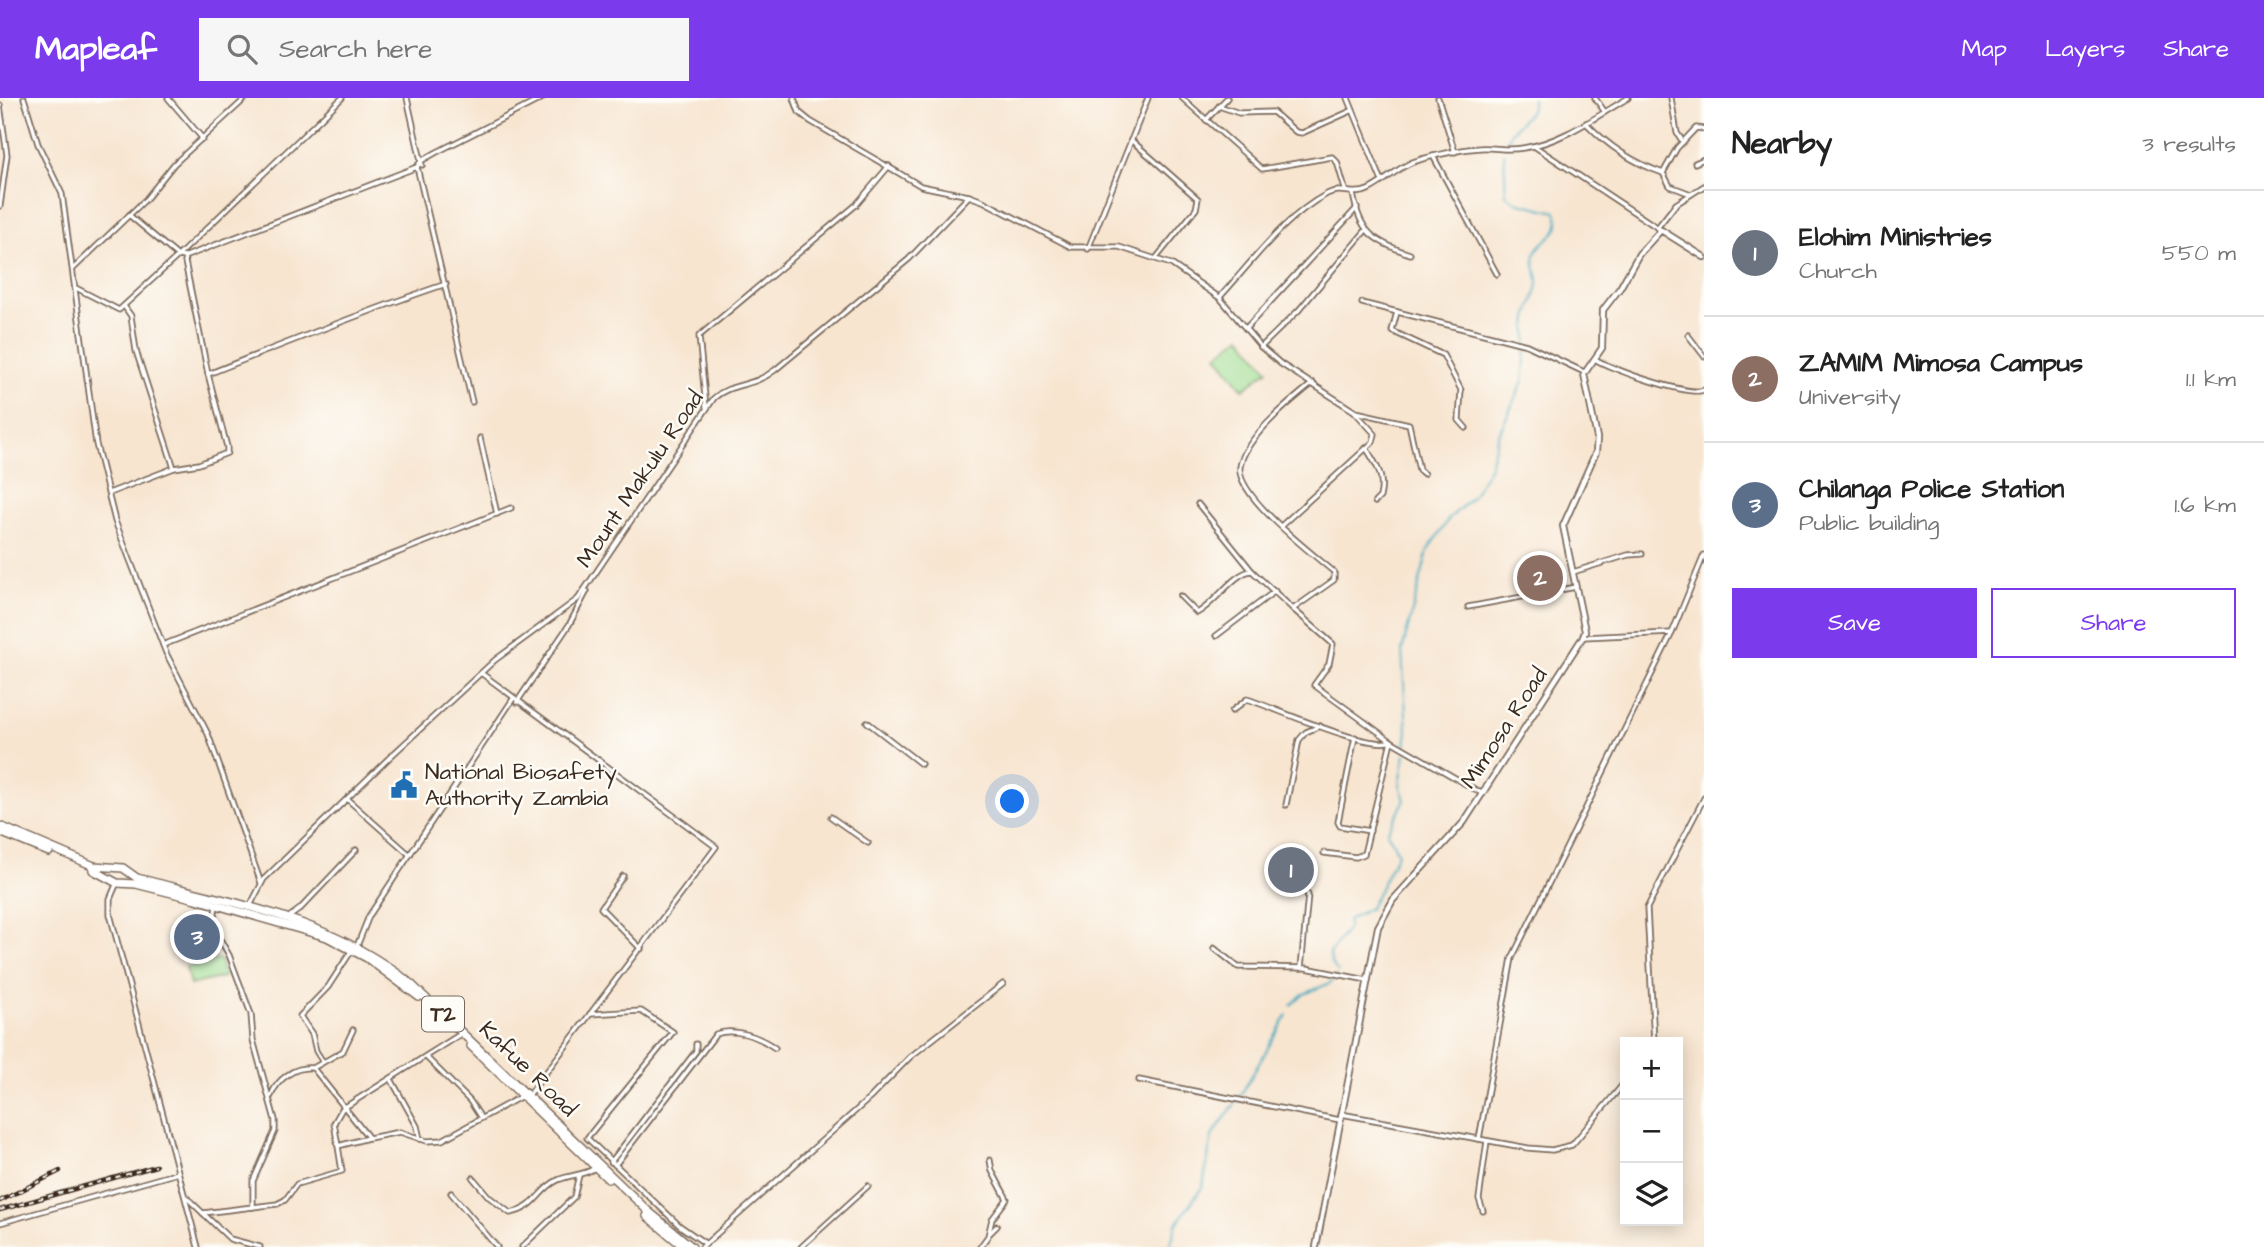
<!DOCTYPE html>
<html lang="en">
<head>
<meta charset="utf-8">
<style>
	body { margin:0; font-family:"Architects Daughter",sans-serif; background:#f6f6f6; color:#222 }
	.controls { position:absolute; right:21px; bottom:21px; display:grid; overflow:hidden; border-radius:0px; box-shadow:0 4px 18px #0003 }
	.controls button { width:63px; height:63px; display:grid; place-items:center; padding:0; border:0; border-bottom:2px solid #e0e0e0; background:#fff; color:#222; font:35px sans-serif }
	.you { position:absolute; left:1013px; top:704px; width:24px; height:24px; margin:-18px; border:5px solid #fff; border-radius:50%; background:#1a73e8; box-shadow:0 0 0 10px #1a73e833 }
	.badge { display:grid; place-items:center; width:46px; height:46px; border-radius:50%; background:#7c3aed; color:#fff; font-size:23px; font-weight:700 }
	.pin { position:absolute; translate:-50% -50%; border:4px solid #fff; box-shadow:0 2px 7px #0006 }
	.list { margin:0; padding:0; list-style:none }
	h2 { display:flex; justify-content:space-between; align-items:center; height:91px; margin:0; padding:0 28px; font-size:30px }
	h2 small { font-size:23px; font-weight:400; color:#767676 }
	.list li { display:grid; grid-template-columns:46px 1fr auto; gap:21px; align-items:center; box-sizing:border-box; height:126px; padding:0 28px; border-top:2px solid #e0e0e0 }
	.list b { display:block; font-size:26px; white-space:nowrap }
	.list p { margin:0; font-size:23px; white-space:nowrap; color:#767676 }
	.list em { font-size:23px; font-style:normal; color:#767676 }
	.actions { display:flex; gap:14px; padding:21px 28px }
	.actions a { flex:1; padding:16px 0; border:2px solid #7c3aed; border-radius:0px; text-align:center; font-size:24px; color:#7c3aed }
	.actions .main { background:#7c3aed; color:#fff }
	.icon { flex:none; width:38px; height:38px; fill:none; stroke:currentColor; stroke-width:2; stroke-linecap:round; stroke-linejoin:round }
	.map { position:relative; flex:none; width:1704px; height:1149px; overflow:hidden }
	header { display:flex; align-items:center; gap:42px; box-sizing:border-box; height:98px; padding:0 35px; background:#7c3aed; color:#fff }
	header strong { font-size:33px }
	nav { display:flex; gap:38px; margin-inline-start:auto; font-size:24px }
	.search { width:490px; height:63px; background:#f6f6f6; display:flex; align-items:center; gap:18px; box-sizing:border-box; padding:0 24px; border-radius:0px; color:#767676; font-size:26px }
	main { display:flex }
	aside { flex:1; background:#fff }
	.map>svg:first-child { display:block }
	.green { fill:#9fdd92; stroke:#6d8458; stroke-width:2 }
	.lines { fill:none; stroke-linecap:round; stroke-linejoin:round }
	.stream { stroke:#3fa8bf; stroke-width:2 }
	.street-casing { stroke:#7d6b5c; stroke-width:7 }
	.secondary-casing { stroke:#7d6b5c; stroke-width:8 }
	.highway-casing { stroke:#7d6b5c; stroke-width:10 }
	.street { stroke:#fff; stroke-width:3.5 }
	.secondary { stroke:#fff; stroke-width:4.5 }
	.highway { stroke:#fff; stroke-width:7 }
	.rail-casing { stroke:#3b2a1e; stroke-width:4.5 }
	.rail { stroke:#fdfcf7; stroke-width:2; stroke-dasharray:5; stroke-linecap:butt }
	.labels { text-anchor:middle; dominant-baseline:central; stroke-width:5; stroke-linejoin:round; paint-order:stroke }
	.shield { fill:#fdfcf7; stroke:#75695f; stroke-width:2 }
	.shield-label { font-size:21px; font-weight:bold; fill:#3b2a1e }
	.street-label { font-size:23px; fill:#3b2a1e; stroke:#fdfcf7 }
	.poi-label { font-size:23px; fill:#3b2a1e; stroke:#fdfcf7; text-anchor:start }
</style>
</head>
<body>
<header>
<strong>Mapleaf</strong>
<div class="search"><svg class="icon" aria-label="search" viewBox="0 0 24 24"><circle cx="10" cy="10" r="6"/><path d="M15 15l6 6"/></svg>Search here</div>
<nav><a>Map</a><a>Layers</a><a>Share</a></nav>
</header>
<main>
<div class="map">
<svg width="1704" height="1149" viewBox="0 0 1704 1149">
	<rect width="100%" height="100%" fill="#fdfcf7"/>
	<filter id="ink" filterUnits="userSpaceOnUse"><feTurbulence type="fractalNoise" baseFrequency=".0143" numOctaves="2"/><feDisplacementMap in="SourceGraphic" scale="14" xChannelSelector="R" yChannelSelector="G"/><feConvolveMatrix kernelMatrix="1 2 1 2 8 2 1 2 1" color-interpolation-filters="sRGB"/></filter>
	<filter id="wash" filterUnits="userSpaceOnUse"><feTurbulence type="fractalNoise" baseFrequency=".00686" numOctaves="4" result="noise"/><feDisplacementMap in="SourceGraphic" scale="28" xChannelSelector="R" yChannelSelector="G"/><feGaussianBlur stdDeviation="1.57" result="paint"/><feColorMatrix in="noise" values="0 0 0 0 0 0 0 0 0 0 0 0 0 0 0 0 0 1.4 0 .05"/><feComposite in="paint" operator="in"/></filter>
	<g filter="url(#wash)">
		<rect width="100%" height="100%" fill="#f7e5d0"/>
		<g class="green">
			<path d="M 1241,238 L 1268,272 L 1243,291 L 1217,257 Z"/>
			<path d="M 220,861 L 224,879 L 190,887 L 186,869 Z"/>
		</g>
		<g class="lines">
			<g class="stream">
				<path d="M 1506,48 L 1511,34 L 1532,11 L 1532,0"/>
				<path d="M 1504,55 L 1506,97 L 1516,104 L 1556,114 C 1565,138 1544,137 1536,154 C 1531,163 1539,176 1538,186 C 1533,211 1525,214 1527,244"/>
				<path d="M 1405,648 L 1407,633 L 1402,553 L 1428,452 L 1449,421 L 1472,399 L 1489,370 L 1498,338 L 1523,283 L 1526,249"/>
				<path d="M 1348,828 L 1348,822 L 1370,810 L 1398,755 L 1387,734 L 1405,702 L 1400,687 L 1405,656"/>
				<path d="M 1338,874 L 1331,865 L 1330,855 L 1348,830"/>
				<path d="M 1291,907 L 1302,897 L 1330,885 L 1337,878"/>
				<path d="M 1170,1149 L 1176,1127 L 1203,1088 L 1212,1038 L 1239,1000 L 1287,917"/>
			</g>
		</g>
	</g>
	<g filter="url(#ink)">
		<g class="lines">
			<defs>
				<g id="street">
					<path d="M 24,0 L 38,46 L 62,96 L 96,346 L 115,423 L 166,555 L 208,636 L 261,785"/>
					<path d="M 168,0 L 203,41"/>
					<path d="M 407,0 L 422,67"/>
					<path d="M 794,0 L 799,14 L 810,23 L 921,88 L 969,98"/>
					<path d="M 1182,0 L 1262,71 L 1332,59 L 1337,64 L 1345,91"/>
					<path d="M 1348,0 L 1381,81"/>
					<path d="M 1438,0 L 1455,54"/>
					<path d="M 1595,0 L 1605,14"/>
					<path d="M 1671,0 L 1677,35 L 1683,44"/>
					<path d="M 0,7 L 7,57 L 0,108"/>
					<path d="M 1219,8 L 1239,15 L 1273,14 L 1296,34 L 1302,35 L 1351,13"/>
					<path d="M 1206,22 L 1227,0"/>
					<path d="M 1586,25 C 1607,47 1634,65 1663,75 L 1677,50 L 1696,30 L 1704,31"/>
					<path d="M 1131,42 L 1198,101 L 1196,111 L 1157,159"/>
					<path d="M 1534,48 L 1661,132"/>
					<path d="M 1433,58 L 1497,176"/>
					<path d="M 1695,65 L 1704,61"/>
					<path d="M 1663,75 L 1670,88 L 1691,96"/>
					<path d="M 1353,95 C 1359,134 1374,144 1410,156"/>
					<path d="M 129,117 L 178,158 L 342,0"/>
					<path d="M 1657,130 L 1676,106 L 1704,88"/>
					<path d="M 1088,151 L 1148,0"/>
					<path d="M 184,159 L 417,69"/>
					<path d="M 74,170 L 146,101 L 174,66 L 246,0"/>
					<path d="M 76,190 L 119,212 L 178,158 L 184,159 L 208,276 L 227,349 L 227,355 L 199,366 L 174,370 L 109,395"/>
					<path d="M 1220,199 C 1252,164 1285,118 1327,96 C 1342,88 1354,99 1368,92 C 1388,83 1396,68 1422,61 C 1441,56 1461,51 1480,50 C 1494,49 1508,53 1523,50 C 1560,45 1596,19 1628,0"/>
					<path d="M 1362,205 L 1527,247 L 1584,274"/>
					<path d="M 124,208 L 131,218 L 136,253 L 174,370"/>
					<path d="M 1397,214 L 1392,233 L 1443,257 L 1461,292 L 1459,322 L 1466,330"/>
					<path d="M 1247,229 L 1357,110"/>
					<path d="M 1688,237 L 1704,258"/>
					<path d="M 1261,249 L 1299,212 L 1366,132"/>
					<path d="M 1595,261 C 1610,271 1690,299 1704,292"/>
					<path d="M 208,276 C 287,245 365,213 446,186"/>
					<path d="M 472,304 L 417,69 L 421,63 L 437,54 L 543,0"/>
					<path d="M 706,309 L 699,238 L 856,107 L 889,68"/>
					<path d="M 1356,314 L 1409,326 L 1419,372 L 1424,376"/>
					<path d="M 480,340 L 497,416"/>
					<path d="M 1366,350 C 1377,367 1385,379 1380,399 L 1375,404"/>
					<path d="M 1198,406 L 1252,473 L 1293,511 L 1334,482 L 1334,474 C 1312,455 1236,398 1240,369 C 1244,340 1291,303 1313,285"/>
					<path d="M 1573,474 L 1628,457 L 1642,456"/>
					<path d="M 1180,498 L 1197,515 C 1216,505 1234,474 1252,473"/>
					<path d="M 1468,509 L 1576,489"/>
					<path d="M 1293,511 L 1333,546 L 1329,566 L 1314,587 L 1391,643 L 1483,696"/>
					<path d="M 1672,535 L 1704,457"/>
					<path d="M 1216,538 L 1275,493"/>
					<path d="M 163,547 L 511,410"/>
					<path d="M 481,575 L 716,749 L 529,997"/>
					<path d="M 517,604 L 569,527 L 587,493"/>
					<path d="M 1232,613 L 1247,601 C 1275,610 1369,653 1391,643"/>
					<path d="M 867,624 L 921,666"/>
					<path d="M 1355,639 L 1338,724 L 1340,728 L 1370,733"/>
					<path d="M 347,701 L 410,757"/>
					<path d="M 1286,707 L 1299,642 L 1306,634 L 1320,628"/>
					<path d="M 831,719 L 868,745"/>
					<path d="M 1324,755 L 1356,759 L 1364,756 L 1391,643"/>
					<path d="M 623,778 L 601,810 L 641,851"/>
					<path d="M 1288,782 L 1302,788 L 1308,797 L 1301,870"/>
					<path d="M 116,787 L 110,801 L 110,816 L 198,1149"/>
					<path d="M 216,807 L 213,829 L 229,857 L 251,916 L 253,942 L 275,1022 L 275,1033 L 253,1083 L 253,1109 L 277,1106 L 285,1102 L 297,1086 L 342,1073 L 338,1048"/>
					<path d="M 250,808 L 264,781 L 390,659 L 495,562 L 578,501 L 714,300 C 732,284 752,290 775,272 L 909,161 L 969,98 L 983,103 L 1071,149 L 1119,149 L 1171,166 L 1220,200 L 1261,249 L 1281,266 L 1354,313 L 1375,336 L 1373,344 L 1282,427"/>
					<path d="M 289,819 L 300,811 L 356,752"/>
					<path d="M 357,848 L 369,818 L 513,601"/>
					<path d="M 1214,850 L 1238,869 L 1306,870 L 1367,882"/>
					<path d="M 590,916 L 641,913 L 673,934 L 587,1040 L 680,1128 L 706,1146"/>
					<path d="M 1654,944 L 1647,810 L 1704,700"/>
					<path d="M 426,959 L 470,1003 L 481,1020"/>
					<path d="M 323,964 L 316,953 L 312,936 L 300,918 L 328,889 L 352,852"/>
					<path d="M 313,970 L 343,953 L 353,932"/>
					<path d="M 391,981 L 417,1028 L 420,1041"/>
					<path d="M 1139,982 L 1340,1022"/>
					<path d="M 271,998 C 277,981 295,968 313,970 L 369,1040 L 400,1034 L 427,1043 L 442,1042 L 522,998"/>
					<path d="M 1341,1016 L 1528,1050 L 1552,1052 L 1572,1047 L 1625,984"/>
					<path d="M 368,1040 L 338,1048 L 334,1025 L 342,1011 L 459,937"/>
					<path d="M 1479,1041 L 1512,860 L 1672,535 L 1583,539"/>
					<path d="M 611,1064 L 696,953 L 696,946"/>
					<path d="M 615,1067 L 716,936 C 734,929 760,939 775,950"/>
					<path d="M 473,1080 L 489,1099 L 510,1115 C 538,1110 537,1092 558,1082 C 571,1076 583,1078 595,1070"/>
					<path d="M 451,1095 L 497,1149"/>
					<path d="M 186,1099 L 230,1141 L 260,1149"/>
					<path d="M 1483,1113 L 1479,1101 L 1487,1043"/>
					<path d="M 203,1115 L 253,1109"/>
					<path d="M 0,1125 L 178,1075"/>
					<path d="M 989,1136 L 997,1128"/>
					<path d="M 522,1149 L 574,1099 L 579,1077"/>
					<path d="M 702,1149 L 870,1000 L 910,959 L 1003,886"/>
					<path d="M 801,1149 L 868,1088"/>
					<path d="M 980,1149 L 988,1138 L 992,1121 L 1007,1101 L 992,1073 L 990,1062"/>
				</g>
				<path id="secondary" d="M 1316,1149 L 1378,829 L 1393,802 L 1464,724 L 1583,539 L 1585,533 L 1563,428 L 1596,354 L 1597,340 L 1584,276 L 1602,250 L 1603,212 L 1620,190 L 1639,156 L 1661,132 L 1704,159"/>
				<g id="highway">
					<path d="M 0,728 L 94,768 L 123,770 L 137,780 C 233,805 332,821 411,886 L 649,1114 L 692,1149"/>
					<path d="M 0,734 L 49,754"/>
					<path d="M 93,772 L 117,785 L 136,786 L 196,801 L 327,839 L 367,860 L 419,899"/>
					<path d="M 471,948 L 608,1081"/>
					<path d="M 647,1118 L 684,1149"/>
				</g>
			</defs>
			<use href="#street" class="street-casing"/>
			<use href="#secondary" class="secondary-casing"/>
			<use href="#highway" class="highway-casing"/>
			<use href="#street" class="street"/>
			<use href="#secondary" class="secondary"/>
			<use href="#highway" class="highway"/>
			<defs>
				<g id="rail">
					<path d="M 0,1103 L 60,1073"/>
					<path d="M 0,1112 L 156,1068"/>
				</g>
			</defs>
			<use href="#rail" class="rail-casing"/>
			<use href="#rail" class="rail"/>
		</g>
	</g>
	<defs>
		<symbol id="civic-bare" viewBox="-9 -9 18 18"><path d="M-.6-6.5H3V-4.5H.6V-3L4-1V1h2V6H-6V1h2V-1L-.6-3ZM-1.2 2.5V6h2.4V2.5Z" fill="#1f6fb2" stroke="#fdfcf7" stroke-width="2.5" paint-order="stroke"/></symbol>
	</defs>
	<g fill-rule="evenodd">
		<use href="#civic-bare" x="385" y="668" width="38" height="38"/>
	</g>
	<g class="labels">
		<rect class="shield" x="422" y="898.5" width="42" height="35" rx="5"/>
		<g class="shield-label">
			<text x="443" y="916">T2</text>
		</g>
		<g class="street-label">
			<text transform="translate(640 381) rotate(-56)">Mount Makulu Road</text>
			<text transform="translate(1504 630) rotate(-57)">Mimosa Road</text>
			<text transform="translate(528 971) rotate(44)">Kafue Road</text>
		</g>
		<g class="poi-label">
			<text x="425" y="674">National Biosafety<tspan x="425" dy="26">Authority Zambia</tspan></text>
		</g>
	</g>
</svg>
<div class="controls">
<button>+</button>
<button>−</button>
<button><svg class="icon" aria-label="layers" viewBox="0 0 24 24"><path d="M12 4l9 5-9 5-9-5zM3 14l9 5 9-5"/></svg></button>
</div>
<div class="you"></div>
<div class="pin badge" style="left:1291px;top:772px;background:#6b7280">1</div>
<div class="pin badge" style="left:1540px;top:480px;background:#8d6e63">2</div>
<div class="pin badge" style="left:197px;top:839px;background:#5c6f8a">3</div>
</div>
<aside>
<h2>Nearby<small>3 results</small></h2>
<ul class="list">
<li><span class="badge" style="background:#6b7280">1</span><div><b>Elohim Ministries</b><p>Church</p></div><em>550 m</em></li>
<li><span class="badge" style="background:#8d6e63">2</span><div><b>ZAMIM Mimosa Campus</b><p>University</p></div><em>1.1 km</em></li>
<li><span class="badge" style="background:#5c6f8a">3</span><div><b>Chilanga Police Station</b><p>Public building</p></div><em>1.6 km</em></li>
</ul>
<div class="actions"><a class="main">Save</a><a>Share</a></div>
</aside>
</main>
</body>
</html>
